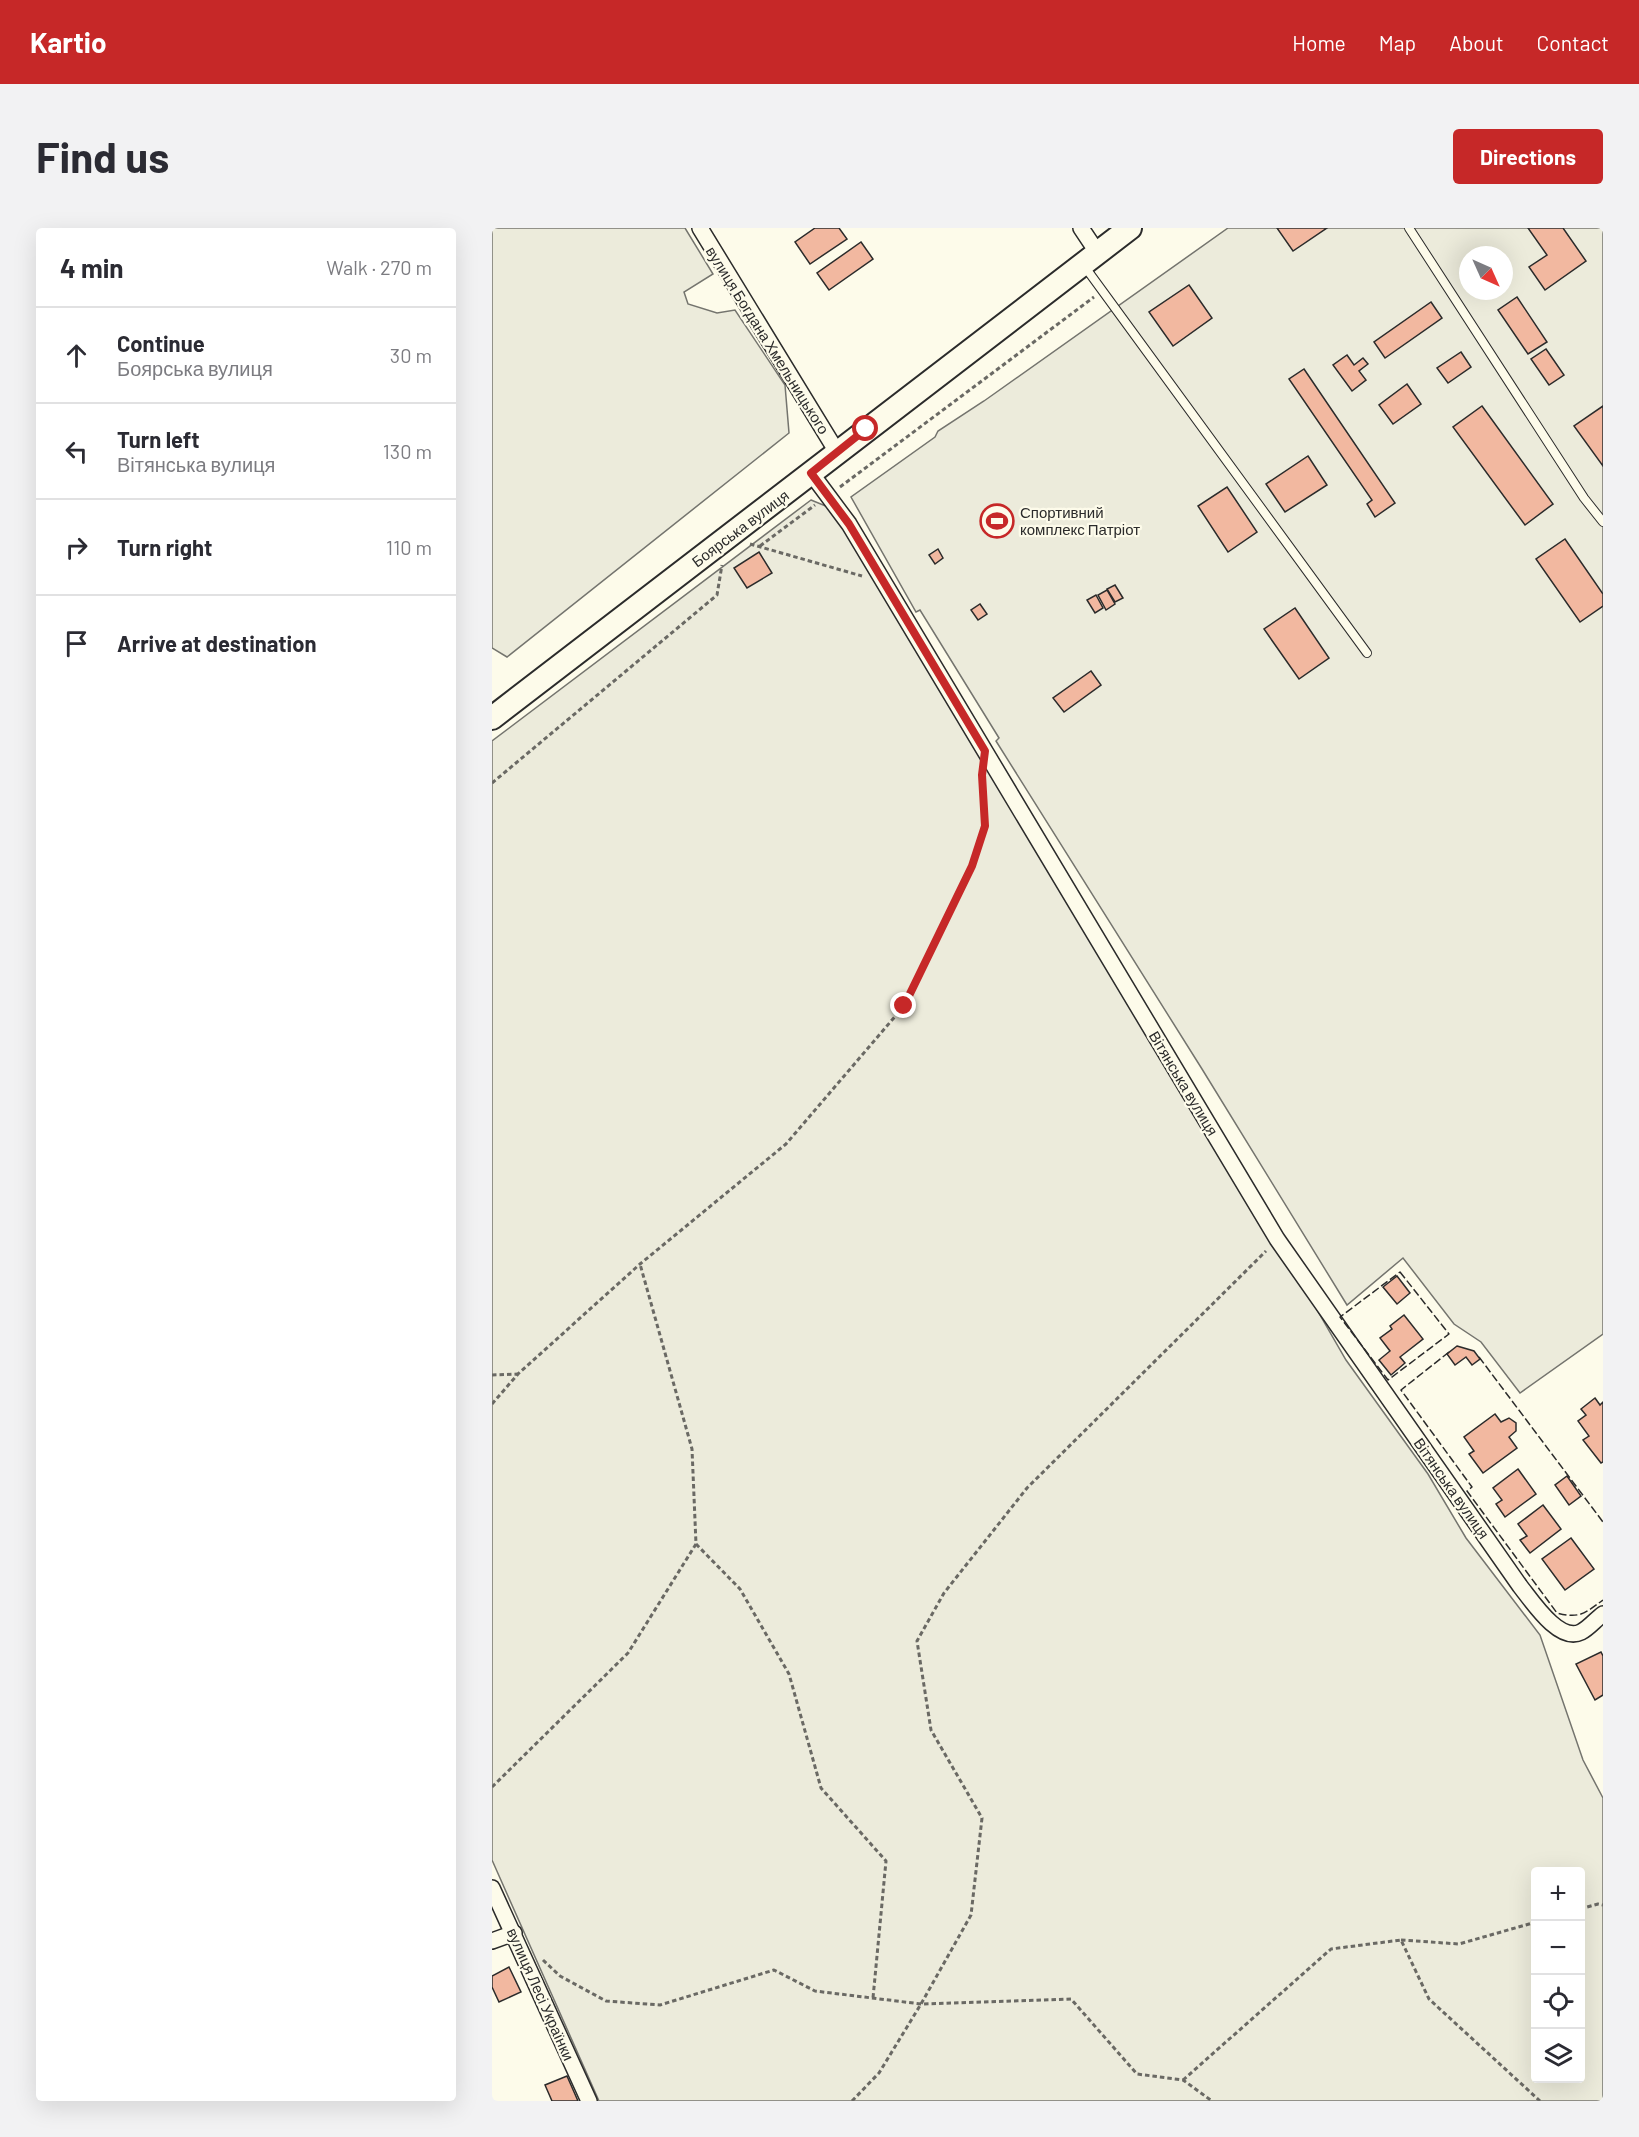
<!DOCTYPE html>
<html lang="en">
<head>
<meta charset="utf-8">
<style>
	body { margin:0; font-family:Barlow,sans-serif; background:#f2f2f3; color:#2b2b33 }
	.controls { position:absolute; right:18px; bottom:18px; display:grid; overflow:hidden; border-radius:6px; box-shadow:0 6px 24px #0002 }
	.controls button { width:54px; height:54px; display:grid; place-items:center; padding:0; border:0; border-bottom:2px solid #e1e1e2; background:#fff; color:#2b2b33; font:30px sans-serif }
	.compass { position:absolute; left:967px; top:18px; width:54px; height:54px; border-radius:50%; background:#fff; box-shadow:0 6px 24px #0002; rotate:135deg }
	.stop { position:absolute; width:18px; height:18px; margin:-14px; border:4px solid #c62828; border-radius:50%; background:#fff }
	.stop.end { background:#c62828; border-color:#fff; box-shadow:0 2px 6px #0008 }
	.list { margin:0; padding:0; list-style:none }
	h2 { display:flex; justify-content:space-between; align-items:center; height:78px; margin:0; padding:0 24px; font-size:26px }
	h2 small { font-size:20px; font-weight:400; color:#7c7c81 }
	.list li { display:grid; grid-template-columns:39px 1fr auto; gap:18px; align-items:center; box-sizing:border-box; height:96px; padding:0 24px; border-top:2px solid #e1e1e2 }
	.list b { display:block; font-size:22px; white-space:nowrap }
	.list p { margin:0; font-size:20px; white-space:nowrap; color:#7c7c81 }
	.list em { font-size:20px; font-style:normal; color:#7c7c81 }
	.icon { flex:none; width:33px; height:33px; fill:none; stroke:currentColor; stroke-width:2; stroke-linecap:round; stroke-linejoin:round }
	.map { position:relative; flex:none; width:1111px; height:1873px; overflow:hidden; border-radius:6px }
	header { display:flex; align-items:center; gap:36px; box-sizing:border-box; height:84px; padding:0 30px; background:#c62828; color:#fff }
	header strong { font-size:28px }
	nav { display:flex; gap:33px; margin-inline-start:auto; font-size:21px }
	.intro { display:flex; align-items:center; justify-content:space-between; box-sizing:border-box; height:144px; padding:0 36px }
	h1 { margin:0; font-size:42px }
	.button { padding:15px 27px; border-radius:6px; background:#c62828; color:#fff; font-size:21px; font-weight:700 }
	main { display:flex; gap:36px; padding:0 36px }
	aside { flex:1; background:#fff; border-radius:6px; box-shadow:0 6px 24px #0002 }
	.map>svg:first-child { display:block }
	.green { fill:#ecebdb; stroke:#74746e; stroke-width:1.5; fill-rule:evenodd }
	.building { fill:#f2b8a0; stroke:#2b2b2b; stroke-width:1.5 }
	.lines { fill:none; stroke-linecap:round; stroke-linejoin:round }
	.lane-casing { stroke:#2b2b2b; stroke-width:10 }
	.street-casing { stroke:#2b2b2b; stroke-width:18 }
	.secondary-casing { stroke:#2b2b2b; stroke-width:26 }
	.path { stroke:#6a6964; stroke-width:3; stroke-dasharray:4.5 3; stroke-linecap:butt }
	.lane { stroke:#fdfbea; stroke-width:8 }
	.street { stroke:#fdfbea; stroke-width:15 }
	.secondary { stroke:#fdfbea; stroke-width:22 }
	.fence { stroke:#2b2b2b; stroke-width:1.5; stroke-dasharray:8 3; stroke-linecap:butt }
	.route { stroke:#c62828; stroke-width:8 }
	.labels { text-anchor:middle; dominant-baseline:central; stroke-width:4.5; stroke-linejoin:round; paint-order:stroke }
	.street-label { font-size:15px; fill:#2b2b2b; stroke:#fdfbea }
	.poi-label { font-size:15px; fill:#2b2b2b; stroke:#fdfbea; text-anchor:start }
</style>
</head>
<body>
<header>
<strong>Kartio</strong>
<nav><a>Home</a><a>Map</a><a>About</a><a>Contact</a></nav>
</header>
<div class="intro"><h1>Find us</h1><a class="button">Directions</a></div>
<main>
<aside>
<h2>4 min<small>Walk · 270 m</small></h2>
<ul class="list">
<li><svg class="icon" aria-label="ahead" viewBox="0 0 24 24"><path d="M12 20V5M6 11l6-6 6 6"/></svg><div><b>Continue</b><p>Боярська вулиця</p></div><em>30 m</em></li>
<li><svg class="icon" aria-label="left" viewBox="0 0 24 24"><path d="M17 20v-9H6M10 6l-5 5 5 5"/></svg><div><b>Turn left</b><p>Вітянська вулиця</p></div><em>130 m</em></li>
<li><svg class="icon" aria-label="right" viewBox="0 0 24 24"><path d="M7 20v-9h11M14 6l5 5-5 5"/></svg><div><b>Turn right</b></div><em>110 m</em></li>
<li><svg class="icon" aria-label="arrive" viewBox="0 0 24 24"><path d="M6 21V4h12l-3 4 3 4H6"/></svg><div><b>Arrive at destination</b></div></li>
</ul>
</aside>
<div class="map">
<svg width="1111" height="1873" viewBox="0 0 1111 1873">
	<rect width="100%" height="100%" fill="#fdfbea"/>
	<g class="green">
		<path d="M 0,0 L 193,0 L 221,46 L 192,64 L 196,76 L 225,85 L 243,82 L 293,157 L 297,205 L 15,429 L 0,420 Z"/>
		<path d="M 736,0 L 1111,0 L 1111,1106 L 1028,1165 L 989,1114 L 962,1096 L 911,1030 L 855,1077 L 710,841 L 504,513 L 507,510 L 428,382 L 424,384 L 359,269 L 443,209 L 446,203 L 492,173 ZM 976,27 L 1012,27 L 1012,63 L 976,63 Z"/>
		<path d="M 319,272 L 358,288 L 610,709 L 854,1132 L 936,1246 L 974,1310 L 1048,1407 L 1091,1532 L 1111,1570 L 1111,1873 L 107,1873 L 0,1632 L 0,513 ZM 1044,1644 L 1088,1644 L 1088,1850 L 1044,1850 Z"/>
	</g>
	<g class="building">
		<path d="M 323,0 L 347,0 L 355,11 L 318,36 L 303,14 Z"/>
		<path d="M 785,0 L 835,0 L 801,23 Z"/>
		<path d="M 1036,0 L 1071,0 L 1094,33 L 1053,62 L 1037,39 L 1055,27 Z"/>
		<path d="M 369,14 L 381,31 L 337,62 L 325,45 Z"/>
		<path d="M 697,57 L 720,90 L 681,118 L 657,84 Z"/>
		<path d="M 1025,69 L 1055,114 L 1036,126 L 1006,82 Z"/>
		<path d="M 939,74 L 950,90 L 893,130 L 882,114 Z"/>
		<path d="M 1054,121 L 1072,147 L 1057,157 L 1039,131 Z"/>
		<path d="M 969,124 L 979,139 L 956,155 L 945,140 Z"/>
		<path d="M 855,127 L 862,137 L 871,130 L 876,136 L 867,143 L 874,152 L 860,163 L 841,137 Z"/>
		<path d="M 812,141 L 903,275 L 883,289 L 875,276 L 880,272 L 797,151 Z"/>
		<path d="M 915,156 L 929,176 L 901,196 L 887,177 Z"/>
		<path d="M 990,178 L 1061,276 L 1033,297 L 961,199 Z"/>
		<path d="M 1111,178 L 1111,238 L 1082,198 Z"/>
		<path d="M 816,228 L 835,257 L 793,284 L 774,256 Z"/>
		<path d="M 735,259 L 765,304 L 736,324 L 706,278 Z"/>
		<path d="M 1073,311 L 1111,366 L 1111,378 L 1088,394 L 1044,331 Z"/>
		<path d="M 446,321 L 451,330 L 443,336 L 437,327 Z"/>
		<path d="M 267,324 L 280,345 L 255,360 L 242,340 Z"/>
		<path d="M 623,357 L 631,370 L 623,374 L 615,361 Z"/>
		<path d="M 615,362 L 623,376 L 614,382 L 606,367 Z"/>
		<path d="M 604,367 L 611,380 L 603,385 L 595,372 Z"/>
		<path d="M 488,376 L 495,386 L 486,392 L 479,382 Z"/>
		<path d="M 803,380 L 837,430 L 807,451 L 772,401 Z"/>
		<path d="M 599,443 L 609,457 L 572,484 L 561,470 Z"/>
		<path d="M 905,1048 L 918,1065 L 905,1076 L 891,1059 Z"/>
		<path d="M 912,1087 L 931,1111 L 908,1129 L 913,1135 L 899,1147 L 887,1132 L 898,1123 L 888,1110 L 900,1101 L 898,1098 Z"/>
		<path d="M 965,1118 L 982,1123 L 988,1131 L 980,1137 L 974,1129 L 963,1137 L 955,1126 Z"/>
		<path d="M 1103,1170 L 1108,1177 L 1111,1174 L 1111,1234 L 1109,1235 L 1091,1212 L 1097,1208 L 1086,1193 L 1094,1187 L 1089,1181 Z"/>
		<path d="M 1003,1186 L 1009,1194 L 1017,1190 L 1024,1195 L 1024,1203 L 1017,1209 L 1025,1220 L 991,1245 L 977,1226 L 982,1223 L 972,1209 Z"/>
		<path d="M 1026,1241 L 1044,1266 L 1013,1289 L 1004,1276 L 1010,1272 L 1001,1260 Z"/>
		<path d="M 1075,1248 L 1089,1268 L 1077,1277 L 1063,1257 Z"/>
		<path d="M 1051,1277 L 1069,1301 L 1038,1325 L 1028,1312 L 1035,1308 L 1026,1296 Z"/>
		<path d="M 1079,1310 L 1102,1341 L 1073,1362 L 1050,1331 Z"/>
		<path d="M 1109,1424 L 1111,1428 L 1111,1467 L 1103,1472 L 1084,1436 Z"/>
		<path d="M 17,1739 L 29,1764 L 7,1774 L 0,1759 L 0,1748 Z"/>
		<path d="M 75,1848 L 86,1873 L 60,1873 L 53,1857 Z"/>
	</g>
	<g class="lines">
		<defs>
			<g id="lane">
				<path d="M 917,0 L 1092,270 L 1111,294"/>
				<path d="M 593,39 L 875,425"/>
			</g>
			<g id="street">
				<path d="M 208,0 L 345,224"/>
				<path d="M 589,0 L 605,24"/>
				<path d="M 319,245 L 357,296 L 785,1011 L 1028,1358 C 1040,1373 1067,1415 1089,1404 C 1097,1400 1104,1391 1111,1386"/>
				<path d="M 0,1660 L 97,1873"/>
				<path d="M 0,1713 L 22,1705"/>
			</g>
			<path id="secondary" d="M 0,490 L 638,0"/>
		</defs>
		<use href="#lane" class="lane-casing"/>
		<use href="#street" class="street-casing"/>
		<use href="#secondary" class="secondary-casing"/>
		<g class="path">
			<path d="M 348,259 L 602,69"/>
			<path d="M 258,316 L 370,348"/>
			<path d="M 268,318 L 323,277"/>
			<path d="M 0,555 L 225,367 L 230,337"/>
			<path d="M 0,1147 L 26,1146"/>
			<path d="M 0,1176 L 26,1146 L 148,1036 L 294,916 L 412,778 L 480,638 L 493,598 L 490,550"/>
			<path d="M 204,1316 L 248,1361 L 297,1446 L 329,1560 L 394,1633 L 381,1770"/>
			<path d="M 0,1559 L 136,1425 L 204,1316 L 200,1221 L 148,1036"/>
			<path d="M 1088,1681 L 1106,1676 L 1111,1677"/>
			<path d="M 909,1712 L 967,1716 L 1044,1694"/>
			<path d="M 51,1732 L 68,1748 L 114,1773 L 168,1777 L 282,1742 L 323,1763 L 429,1776 L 579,1771 L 645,1846 L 691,1852 L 720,1873"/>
			<path d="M 691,1852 L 839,1721 L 909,1712 L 937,1771 L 1048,1873"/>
			<path d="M 360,1873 L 387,1845 L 429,1776 L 479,1687 L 490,1590 L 439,1502 L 425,1413 L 452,1365 L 535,1260 L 774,1023"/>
		</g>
		<use href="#lane" class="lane"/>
		<use href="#street" class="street"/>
		<use href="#secondary" class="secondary"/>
		<g class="fence">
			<path d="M 908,1044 L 957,1106 L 896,1152 L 848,1089 Z"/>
			<path d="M 957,1124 L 909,1162 L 980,1259 L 975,1263 L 1065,1385 C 1088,1391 1093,1385 1111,1372"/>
			<path d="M 987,1129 L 1111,1294"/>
		</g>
	</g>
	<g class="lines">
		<path class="route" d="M 374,201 L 319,245 L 357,296 L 493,523 L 490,547 L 493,598 L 480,638 L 412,778"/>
	</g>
	<defs>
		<symbol id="stadium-ring" viewBox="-11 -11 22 22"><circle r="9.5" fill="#fdfbea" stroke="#c62828" stroke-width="1.5"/><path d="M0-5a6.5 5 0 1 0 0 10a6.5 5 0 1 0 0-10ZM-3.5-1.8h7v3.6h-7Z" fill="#c62828"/></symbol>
	</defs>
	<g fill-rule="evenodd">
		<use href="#stadium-ring" x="486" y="274" width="38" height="38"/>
	</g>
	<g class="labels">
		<g class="street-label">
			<text transform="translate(276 112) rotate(58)">вулиця Богдана Хмельницького</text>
			<text transform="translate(248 300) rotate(-37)">Боярська вулиця</text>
			<text transform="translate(692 855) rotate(59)">Вітянська вулиця</text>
			<text transform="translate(960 1260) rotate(55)">Вітянська вулиця</text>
			<text transform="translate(49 1766) rotate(66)">вулиця Лесі Українки</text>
		</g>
		<g class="poi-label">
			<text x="528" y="284">Спортивний<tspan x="528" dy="17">комплекс Патріот</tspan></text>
		</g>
	</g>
</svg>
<div class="controls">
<button>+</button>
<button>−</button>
<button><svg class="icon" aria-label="locate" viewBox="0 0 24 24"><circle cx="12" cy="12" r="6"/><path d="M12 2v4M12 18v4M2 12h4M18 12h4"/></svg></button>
<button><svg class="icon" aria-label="layers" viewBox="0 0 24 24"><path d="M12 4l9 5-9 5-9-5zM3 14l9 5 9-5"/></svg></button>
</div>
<svg class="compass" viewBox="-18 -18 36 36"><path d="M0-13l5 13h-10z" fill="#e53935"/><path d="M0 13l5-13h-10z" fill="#7c7c81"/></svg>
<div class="stop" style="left:374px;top:201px"></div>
<div class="stop end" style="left:412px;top:778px"></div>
</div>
</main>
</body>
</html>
